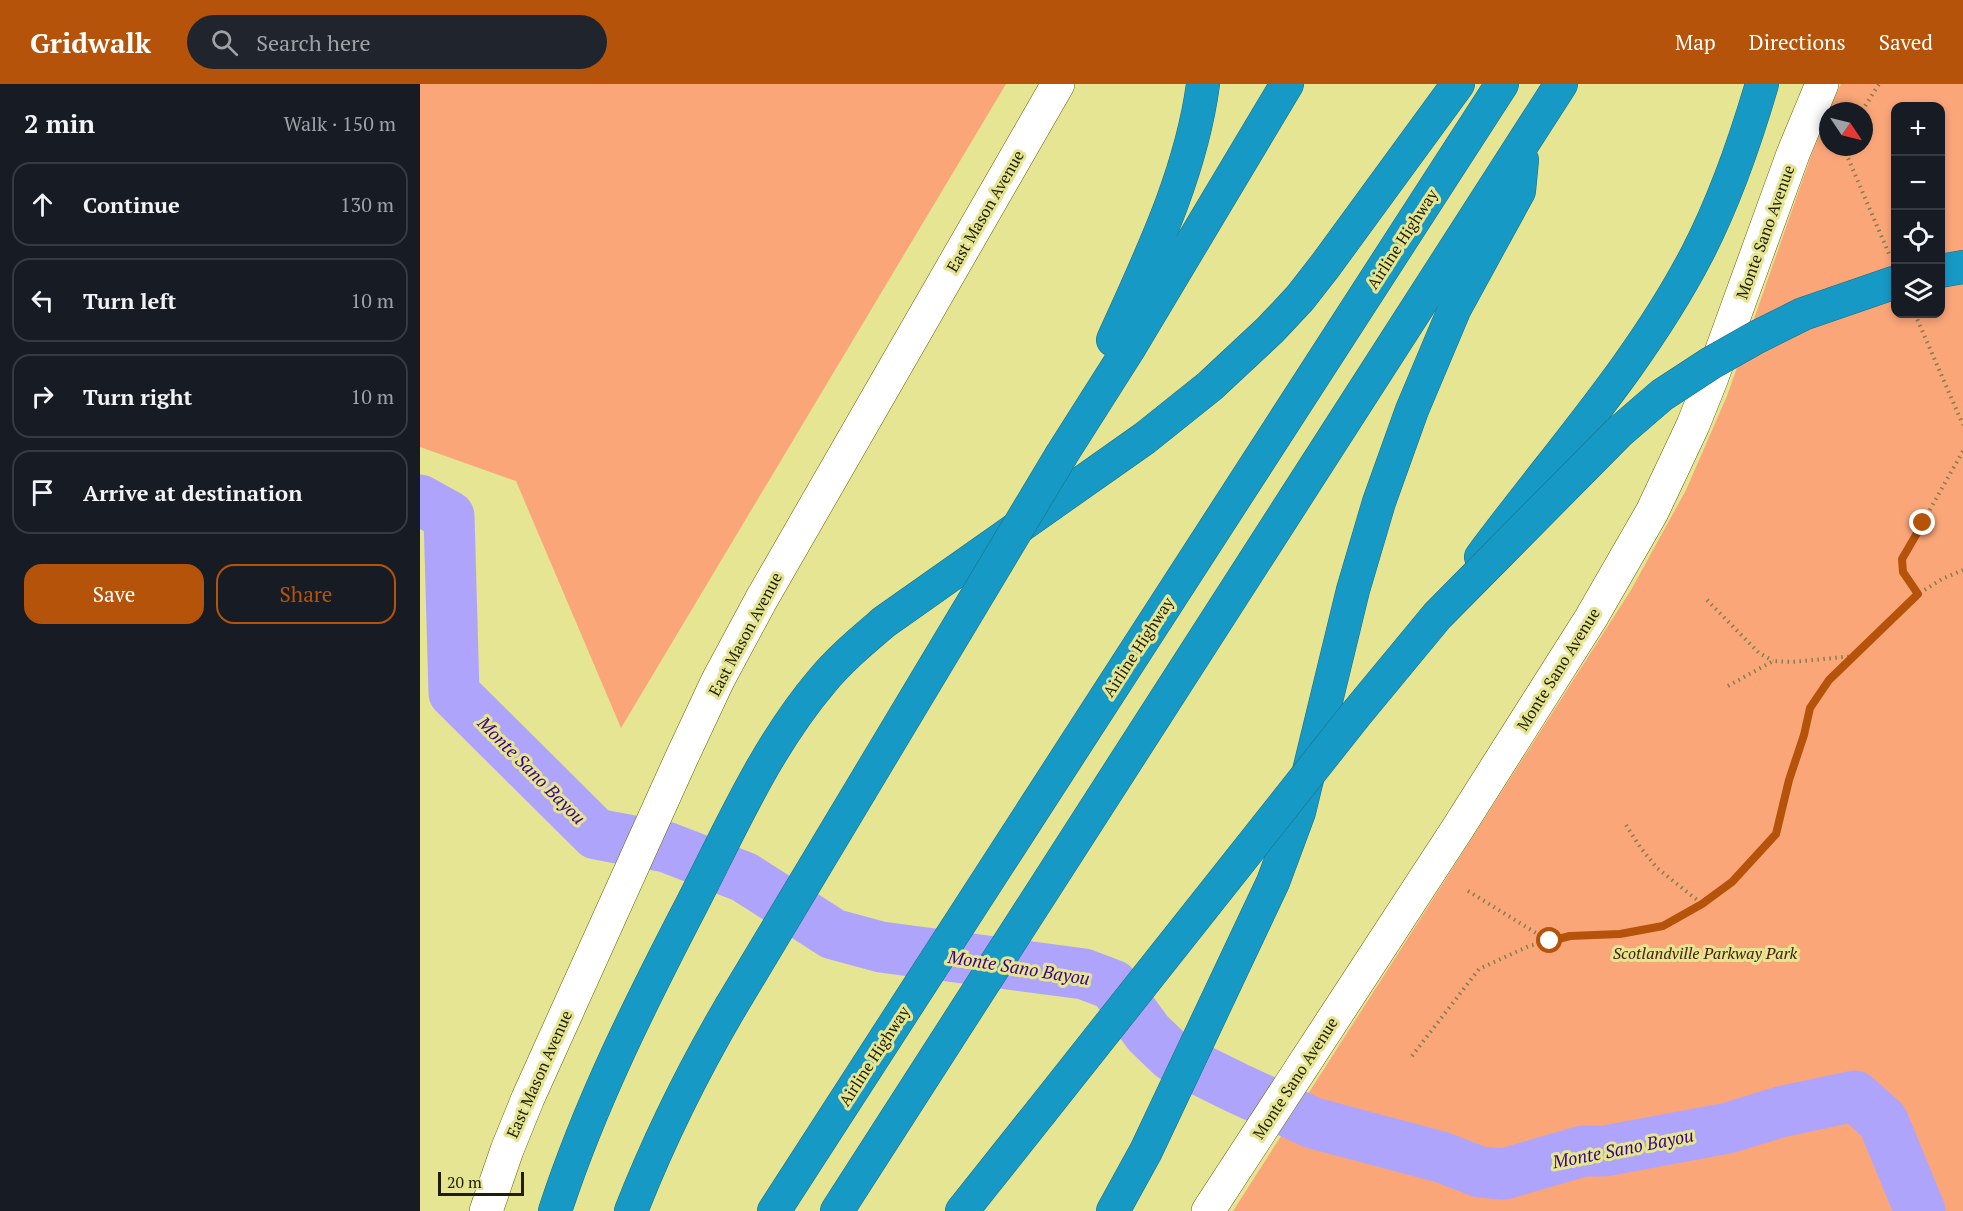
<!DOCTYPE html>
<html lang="en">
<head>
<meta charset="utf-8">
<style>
	body { margin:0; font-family:"PT Serif",serif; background:#20242c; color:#f1f3f6 }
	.controls { position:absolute; right:18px; top:18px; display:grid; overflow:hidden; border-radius:12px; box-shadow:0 3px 9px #0003 }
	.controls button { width:54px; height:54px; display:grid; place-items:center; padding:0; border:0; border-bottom:2px solid #363941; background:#171b24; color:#f1f3f6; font:30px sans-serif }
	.compass { position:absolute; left:1399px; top:18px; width:54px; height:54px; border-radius:50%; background:#171b24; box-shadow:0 3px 9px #0003; rotate:125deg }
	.scale { position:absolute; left:18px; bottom:15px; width:86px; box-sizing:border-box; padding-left:6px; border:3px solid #1f1e00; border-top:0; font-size:16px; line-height:21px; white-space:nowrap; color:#1f1e00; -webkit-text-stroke:4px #e5e593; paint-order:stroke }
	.stop { position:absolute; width:18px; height:18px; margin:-14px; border:4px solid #b45309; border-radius:50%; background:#fff }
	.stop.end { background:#b45309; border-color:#fff; box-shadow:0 2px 6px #0008 }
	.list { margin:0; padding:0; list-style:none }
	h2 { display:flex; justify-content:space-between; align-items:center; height:78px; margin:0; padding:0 24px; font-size:26px }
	h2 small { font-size:20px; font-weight:400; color:#9ea1a6 }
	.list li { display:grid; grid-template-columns:39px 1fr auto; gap:18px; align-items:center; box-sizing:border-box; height:84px; margin:0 12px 12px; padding:0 12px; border:2px solid #363941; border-radius:18px }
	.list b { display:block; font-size:22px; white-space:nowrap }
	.list em { font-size:20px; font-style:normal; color:#9ea1a6 }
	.actions { display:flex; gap:12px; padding:18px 24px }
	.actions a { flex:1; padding:14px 0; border:2px solid #b45309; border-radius:18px; text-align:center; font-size:21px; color:#b45309 }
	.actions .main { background:#b45309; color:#fff }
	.icon { flex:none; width:33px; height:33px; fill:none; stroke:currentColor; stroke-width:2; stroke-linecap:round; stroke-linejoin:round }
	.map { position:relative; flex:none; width:1543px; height:1127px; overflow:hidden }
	header { display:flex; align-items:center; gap:36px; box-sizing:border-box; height:84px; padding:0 30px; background:#b45309; color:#fff }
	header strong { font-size:28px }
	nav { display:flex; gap:33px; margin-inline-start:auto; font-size:21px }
	.search { width:420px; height:54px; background:#20242c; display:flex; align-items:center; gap:15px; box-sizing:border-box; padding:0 21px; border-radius:33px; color:#9ea1a6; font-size:22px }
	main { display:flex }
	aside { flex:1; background:#171b24 }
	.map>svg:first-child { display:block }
	.green { fill:#fba679; fill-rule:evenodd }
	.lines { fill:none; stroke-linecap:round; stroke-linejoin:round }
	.river { stroke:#afa4fb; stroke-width:51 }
	.secondary-casing { stroke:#626100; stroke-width:34 }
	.highway-casing { stroke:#1a6e81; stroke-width:34 }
	.path { stroke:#818049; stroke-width:4; stroke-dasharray:1.5 4.5; stroke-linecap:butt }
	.secondary { stroke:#fff; stroke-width:33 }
	.highway { stroke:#1799c6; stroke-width:33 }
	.highway-bridge-casing { stroke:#1a6e81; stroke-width:34; stroke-linecap:butt }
	.highway-bridge { stroke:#1799c6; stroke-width:33 }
	.route { stroke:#b45309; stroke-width:8 }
	.labels { text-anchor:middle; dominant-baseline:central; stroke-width:6; stroke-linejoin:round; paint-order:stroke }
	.street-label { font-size:16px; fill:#1f1e00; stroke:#e5e593 }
	.park-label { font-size:16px; font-style:italic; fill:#4a2005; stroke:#e5e593 }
	.water-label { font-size:18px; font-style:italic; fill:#380088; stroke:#e5e593 }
</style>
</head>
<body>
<header>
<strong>Gridwalk</strong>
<div class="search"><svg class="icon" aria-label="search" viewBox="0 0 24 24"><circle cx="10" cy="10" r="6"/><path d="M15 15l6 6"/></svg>Search here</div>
<nav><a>Map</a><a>Directions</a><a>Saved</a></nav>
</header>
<main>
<aside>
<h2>2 min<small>Walk · 150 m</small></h2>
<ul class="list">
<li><svg class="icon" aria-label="ahead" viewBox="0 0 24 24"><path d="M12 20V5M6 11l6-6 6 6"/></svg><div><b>Continue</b></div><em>130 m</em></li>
<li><svg class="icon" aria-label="left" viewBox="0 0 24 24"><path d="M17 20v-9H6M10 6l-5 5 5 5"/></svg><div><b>Turn left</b></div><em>10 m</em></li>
<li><svg class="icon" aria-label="right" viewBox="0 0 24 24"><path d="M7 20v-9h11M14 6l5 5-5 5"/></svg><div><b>Turn right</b></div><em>10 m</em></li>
<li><svg class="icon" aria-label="arrive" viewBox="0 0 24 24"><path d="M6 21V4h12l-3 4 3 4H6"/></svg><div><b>Arrive at destination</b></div></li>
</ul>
<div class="actions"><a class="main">Save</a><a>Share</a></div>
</aside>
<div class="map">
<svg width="1543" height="1127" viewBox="0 0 1543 1127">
	<rect width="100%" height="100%" fill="#e5e593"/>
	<g class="green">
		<path d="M 0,0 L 586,0 L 201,644 L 96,397 L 0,363 Z"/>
		<path d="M 1421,0 L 1543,0 L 1543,1127 L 813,1127 L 1211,506 L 1266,406 L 1307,312 L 1390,75 L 1408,30 L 1408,63 L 1444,63 L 1444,27 L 1409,27 ZM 1476,22 L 1520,22 L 1520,230 L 1476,230 Z"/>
	</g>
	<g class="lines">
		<path class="river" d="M 0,416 L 29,432 L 34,609 L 176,750 L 246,763 L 324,793 L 413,850 L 461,863 L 664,890 L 693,901 L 728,949 L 752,972 L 817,1004 L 893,1039 L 1021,1073 L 1060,1088 L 1084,1090 L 1163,1067 L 1185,1067 L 1308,1044 L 1360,1028 L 1435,1012 L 1463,1037 L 1500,1127"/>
		<defs>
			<g id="secondary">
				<path d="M 66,1127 L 87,1066 L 108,1014 L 261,675 L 298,596 L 341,516 L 638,0"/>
				<path d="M 788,1127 L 1038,744 L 1171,534 L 1232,428 L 1273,341 L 1291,296 L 1373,70 L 1402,0"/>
			</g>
			<g id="highway">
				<path d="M 1520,187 L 1543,183"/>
				<path d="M 693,256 C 730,174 771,90 783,0"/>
				<path d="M 642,370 L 708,266 L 867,0"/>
				<path d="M 1061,473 C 1135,373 1220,280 1277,170 C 1305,116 1325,58 1342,0"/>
				<path d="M 135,1127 C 170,1020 220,920 272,820 C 311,744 346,663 402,597 C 420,575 443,556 464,538 L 725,354 L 790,302 L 850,246 L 880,214 L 905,182 L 1038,0"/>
				<path d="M 211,1127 C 239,1056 272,989 310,924"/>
				<path d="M 354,1127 L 1082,0"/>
				<path d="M 417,1127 L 1141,0"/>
				<path d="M 542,1127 L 620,1029"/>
				<path d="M 693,1127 L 726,1067 L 853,798 L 879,728 L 933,506 L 959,418 L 992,326 L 1035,224 L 1099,107 L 1102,76"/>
			</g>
		</defs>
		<use href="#secondary" class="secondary-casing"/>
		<use href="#highway" class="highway-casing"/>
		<g class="path">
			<path d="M 1442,27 L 1459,0"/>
			<path d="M 1425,63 L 1425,67 L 1469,170"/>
			<path d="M 1495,230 L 1543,341"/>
			<path d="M 1498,510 L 1483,488 L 1482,475 L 1543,367"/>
			<path d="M 1287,516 L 1339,569 L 1353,577"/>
			<path d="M 1308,602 L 1353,577 L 1372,578 L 1434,572"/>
			<path d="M 1206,741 L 1220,763 L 1237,784 L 1282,820"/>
			<path d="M 1048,807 L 1129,857"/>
			<path d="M 992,972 L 1059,885 L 1109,862 L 1150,852 L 1200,850 L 1243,842 L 1282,820 L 1312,798 L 1356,750 L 1369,696 L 1384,651 L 1390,624 L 1409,596 L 1498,510 L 1522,495 L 1543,486"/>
		</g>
		<use href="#secondary" class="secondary"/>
		<use href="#highway" class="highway"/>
		<defs>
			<g id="highway-bridge">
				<path d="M 310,924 L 642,370"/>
				<path d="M 620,1029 L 936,630 L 1017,532 L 1198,349 L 1242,311 L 1291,279 L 1337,253 L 1383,230 L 1476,198"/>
			</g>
		</defs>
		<use href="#highway-bridge" class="highway-bridge-casing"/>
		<use href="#highway-bridge" class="highway-bridge"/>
	</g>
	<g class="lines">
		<path class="route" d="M 1130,857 L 1150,852 L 1200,850 L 1243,842 L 1282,820 L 1312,798 L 1356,750 L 1369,696 L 1384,651 L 1390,624 L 1409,596 L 1498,510 L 1483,488 L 1482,475 L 1503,439"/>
	</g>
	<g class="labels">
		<g class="street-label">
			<text transform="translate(565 127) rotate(-60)">East Mason Avenue</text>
			<text transform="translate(1345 148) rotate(-70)">Monte Sano Avenue</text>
			<text transform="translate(982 155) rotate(-57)">Airline Highway</text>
			<text transform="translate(325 550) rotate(-62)">East Mason Avenue</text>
			<text transform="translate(718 563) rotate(-57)">Airline Highway</text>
			<text transform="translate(1138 585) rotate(-58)">Monte Sano Avenue</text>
			<text transform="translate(454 972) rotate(-57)">Airline Highway</text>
			<text transform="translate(119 990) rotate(-66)">East Mason Avenue</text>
			<text transform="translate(875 994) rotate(-57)">Monte Sano Avenue</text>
		</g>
		<g class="park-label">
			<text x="1285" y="869">Scotlandville Parkway Park</text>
		</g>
		<g class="water-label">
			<text transform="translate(112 686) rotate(45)">Monte Sano Bayou</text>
			<text transform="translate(599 883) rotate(9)">Monte Sano Bayou</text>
			<text transform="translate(1203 1064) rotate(-11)">Monte Sano Bayou</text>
		</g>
	</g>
</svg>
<div class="controls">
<button>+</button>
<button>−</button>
<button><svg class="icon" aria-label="locate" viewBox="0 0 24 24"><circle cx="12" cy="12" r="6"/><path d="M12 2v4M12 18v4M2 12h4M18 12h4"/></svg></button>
<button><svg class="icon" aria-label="layers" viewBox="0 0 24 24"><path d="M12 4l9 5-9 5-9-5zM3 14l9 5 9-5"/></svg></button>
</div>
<svg class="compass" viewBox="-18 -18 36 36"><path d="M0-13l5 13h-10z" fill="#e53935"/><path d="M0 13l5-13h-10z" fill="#9ea1a6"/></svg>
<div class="scale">20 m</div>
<div class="stop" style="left:1130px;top:857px"></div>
<div class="stop end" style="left:1503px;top:439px"></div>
</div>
</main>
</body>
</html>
